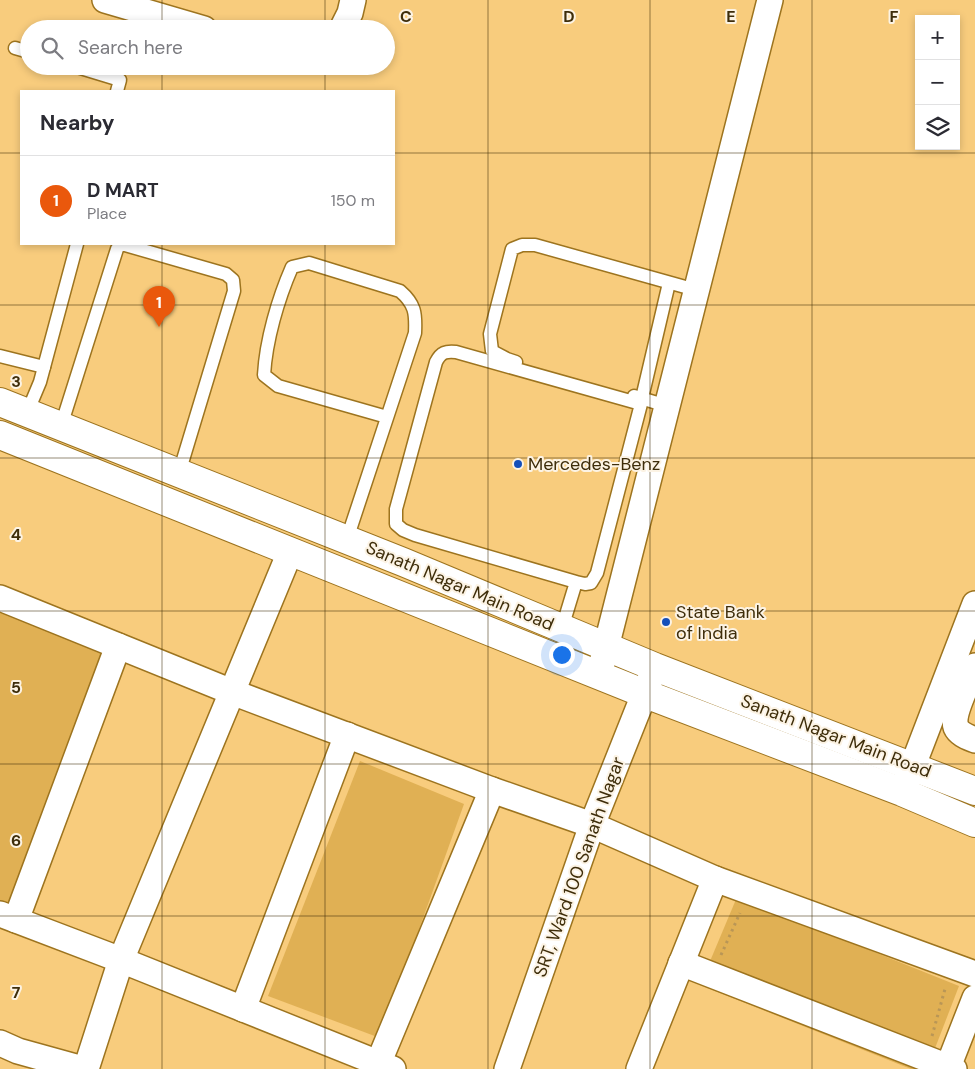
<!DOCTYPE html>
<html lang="en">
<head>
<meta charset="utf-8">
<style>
	body { margin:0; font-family:"DM Sans",sans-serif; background:#f7f7f7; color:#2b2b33 }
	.controls { position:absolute; right:15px; top:15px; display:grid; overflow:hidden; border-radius:0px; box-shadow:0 2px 8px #0003 }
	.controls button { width:45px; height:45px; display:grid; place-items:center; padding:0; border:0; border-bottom:1px solid #e1e1e2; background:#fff; color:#2b2b33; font:25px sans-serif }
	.you { position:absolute; left:561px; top:654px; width:18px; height:18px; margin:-12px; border:4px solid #fff; border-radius:50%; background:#1a73e8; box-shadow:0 0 0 8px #1a73e833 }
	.badge { display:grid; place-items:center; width:32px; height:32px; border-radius:50%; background:#ea580c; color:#fff; font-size:16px; font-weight:700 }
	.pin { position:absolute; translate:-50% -41px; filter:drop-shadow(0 1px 2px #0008) }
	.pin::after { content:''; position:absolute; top:26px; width:18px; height:15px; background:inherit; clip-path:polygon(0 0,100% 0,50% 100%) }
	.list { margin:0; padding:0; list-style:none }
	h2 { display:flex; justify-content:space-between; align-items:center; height:65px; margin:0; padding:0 20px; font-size:21px }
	h2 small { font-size:16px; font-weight:400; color:#7c7c81 }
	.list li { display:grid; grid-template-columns:32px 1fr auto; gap:15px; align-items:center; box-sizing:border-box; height:90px; padding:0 20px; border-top:1px solid #e1e1e2 }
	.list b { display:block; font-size:19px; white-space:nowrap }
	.list p { margin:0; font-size:16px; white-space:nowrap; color:#7c7c81 }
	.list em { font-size:16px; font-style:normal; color:#7c7c81 }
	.icon { flex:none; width:28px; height:28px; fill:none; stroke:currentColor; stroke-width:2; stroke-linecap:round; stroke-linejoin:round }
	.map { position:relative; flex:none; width:975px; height:1069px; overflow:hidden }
	.search { position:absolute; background:#fff; box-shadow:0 2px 8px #0003; left:20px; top:20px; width:375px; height:55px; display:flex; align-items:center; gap:12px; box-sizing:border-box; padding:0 18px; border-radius:28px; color:#7c7c81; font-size:19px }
	.panel { position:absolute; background:#fff; box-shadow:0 2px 8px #0003; left:20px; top:90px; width:375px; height:155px; border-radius:0px }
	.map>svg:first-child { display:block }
	.green { fill:#e0b054 }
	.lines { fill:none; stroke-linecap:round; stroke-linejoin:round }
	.lane-casing { stroke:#9d741f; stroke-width:15 }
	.street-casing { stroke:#9d741f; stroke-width:28 }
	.secondary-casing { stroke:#9d741f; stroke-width:30 }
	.path { stroke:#b99656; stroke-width:3; stroke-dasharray:2.5 4; stroke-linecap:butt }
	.lane { stroke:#fff; stroke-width:12 }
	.street { stroke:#fff; stroke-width:25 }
	.secondary { stroke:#fff; stroke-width:28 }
	.grid { fill:none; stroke:#3e2d0a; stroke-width:1; stroke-opacity:0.55 }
	.poi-dot { fill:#154fba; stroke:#fcf3e4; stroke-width:2 }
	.labels { text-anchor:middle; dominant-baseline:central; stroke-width:4; stroke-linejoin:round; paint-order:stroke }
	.poi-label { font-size:18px; fill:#3e2d0a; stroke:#fcf3e4; text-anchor:start }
	.street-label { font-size:18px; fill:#3e2d0a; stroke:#fcf3e4 }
	.grid-label { font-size:16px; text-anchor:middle; font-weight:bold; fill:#3e2d0a; stroke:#fcf3e4; stroke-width:4; stroke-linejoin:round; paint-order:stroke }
</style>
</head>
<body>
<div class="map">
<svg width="975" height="1069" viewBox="0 0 975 1069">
	<rect width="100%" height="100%" fill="#f8cc7d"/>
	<g class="green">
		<path d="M 0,605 L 110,649 L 14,912 L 0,907 Z"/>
		<path d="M 360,761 L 464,804 L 380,1038 L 268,996 Z"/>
		<path d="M 737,897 L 959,986 L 927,1069 L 911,1069 L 700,985 Z"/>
	</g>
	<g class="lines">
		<defs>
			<g id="lane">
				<path d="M 15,48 L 29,52"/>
				<path d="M 74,66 L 120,80 L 117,91"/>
				<path d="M 0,356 L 44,367"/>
				<path d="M 516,362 L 507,359 L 492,351 L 490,334 L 512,249 L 522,245 L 535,245 L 696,290"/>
				<path d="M 634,396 L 667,406"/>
				<path d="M 642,398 L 669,283"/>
				<path d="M 27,413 L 40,382 L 77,244"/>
				<path d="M 61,426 L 117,249 L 120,245 L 125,245 L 226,274 L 233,280 L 234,291 L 179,473"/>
				<path d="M 347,539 L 415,333 C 416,313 415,304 400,291 L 309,263 L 292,267 C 278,299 266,340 264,375 L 278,386 L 387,417"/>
				<path d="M 562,628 L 576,582 L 585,584 L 591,583 L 597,573 L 641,404 L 456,352 C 446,351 441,352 436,362 L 396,509 L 396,524 L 403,530 L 415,535 L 576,582"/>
			</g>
			<g id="street">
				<path d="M 105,0 L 204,29"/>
				<path d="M 342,29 L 350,13 L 353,0"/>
				<path d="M 0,598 L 232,692 L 492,790 L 592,825 L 715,879"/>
				<path d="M 975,666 C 970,679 951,714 956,727 C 959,734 968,737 975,740"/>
				<path d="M 599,675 L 770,0"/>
				<path d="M 905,786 L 975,604"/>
				<path d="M 0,914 L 121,960 L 393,1069"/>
				<path d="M 16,920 L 118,646"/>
				<path d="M 681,963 L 948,1067"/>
				<path d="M 243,1009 L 347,735"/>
				<path d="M 0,1043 L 18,1051 L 83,1069"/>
				<path d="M 378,1064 L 492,790"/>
				<path d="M 86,1069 L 121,960 L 290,552"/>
				<path d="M 507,1069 L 592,825 L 655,667"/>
				<path d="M 639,1069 L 715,879 L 975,974"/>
				<path d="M 954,1069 L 948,1067 L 975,998"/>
			</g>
			<g id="secondary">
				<path d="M 0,402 L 403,562 L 655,667 L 975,791"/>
				<path d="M 0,435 L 643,693 L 902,792 L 975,823"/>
			</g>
		</defs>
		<use href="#lane" class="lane-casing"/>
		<use href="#street" class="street-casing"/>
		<use href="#secondary" class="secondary-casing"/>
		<g class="path">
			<path d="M 721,955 L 740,913"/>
			<path d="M 932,1036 L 945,989 L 943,988"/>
		</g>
		<use href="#lane" class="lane"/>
		<use href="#street" class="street"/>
		<use href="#secondary" class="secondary"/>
	</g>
	<path class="grid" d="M 162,0 L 162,29M 325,0 L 325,29M 488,0 L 488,1069M 650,0 L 650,1069M 812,0 L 812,1069M 162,66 L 162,91M 325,66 L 325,91M 0,153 L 21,153M 394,153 L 975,153M 162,244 L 162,1069M 325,244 L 325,1069M 0,305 L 975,305M 0,458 L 975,458M 0,611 L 975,611M 0,764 L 975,764M 0,916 L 975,916"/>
	<g class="poi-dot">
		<circle cx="518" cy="464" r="5"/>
		<circle cx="666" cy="622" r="5"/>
	</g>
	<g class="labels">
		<g class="poi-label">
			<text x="528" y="464">Mercedes-Benz</text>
			<text x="676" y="612">State Bank<tspan x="676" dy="21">of India</tspan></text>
		</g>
		<g class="street-label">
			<text transform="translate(460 586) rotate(23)">Sanath Nagar Main Road</text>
			<text transform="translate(836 736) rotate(21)">Sanath Nagar Main Road</text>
			<text transform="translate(579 867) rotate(-70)">SRT, Ward 100 Sanath Nagar</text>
		</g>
	</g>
	<g class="grid-label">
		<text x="406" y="22">C</text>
		<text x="569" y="22">D</text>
		<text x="731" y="22">E</text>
		<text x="894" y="22">F</text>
		<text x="16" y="387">3</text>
		<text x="16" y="540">4</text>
		<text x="16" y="693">5</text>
		<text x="16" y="846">6</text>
		<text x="16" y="998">7</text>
	</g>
</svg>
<div class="controls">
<button>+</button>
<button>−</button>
<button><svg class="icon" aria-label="layers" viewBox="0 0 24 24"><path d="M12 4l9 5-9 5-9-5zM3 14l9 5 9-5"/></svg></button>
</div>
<div class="you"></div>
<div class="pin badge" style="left:159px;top:327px">1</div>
<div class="search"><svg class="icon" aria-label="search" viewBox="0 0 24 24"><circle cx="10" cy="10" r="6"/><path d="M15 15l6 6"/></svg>Search here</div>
<section class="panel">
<h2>Nearby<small></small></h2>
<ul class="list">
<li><span class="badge">1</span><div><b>D MART</b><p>Place</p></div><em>150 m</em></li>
</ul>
</section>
</div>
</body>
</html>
